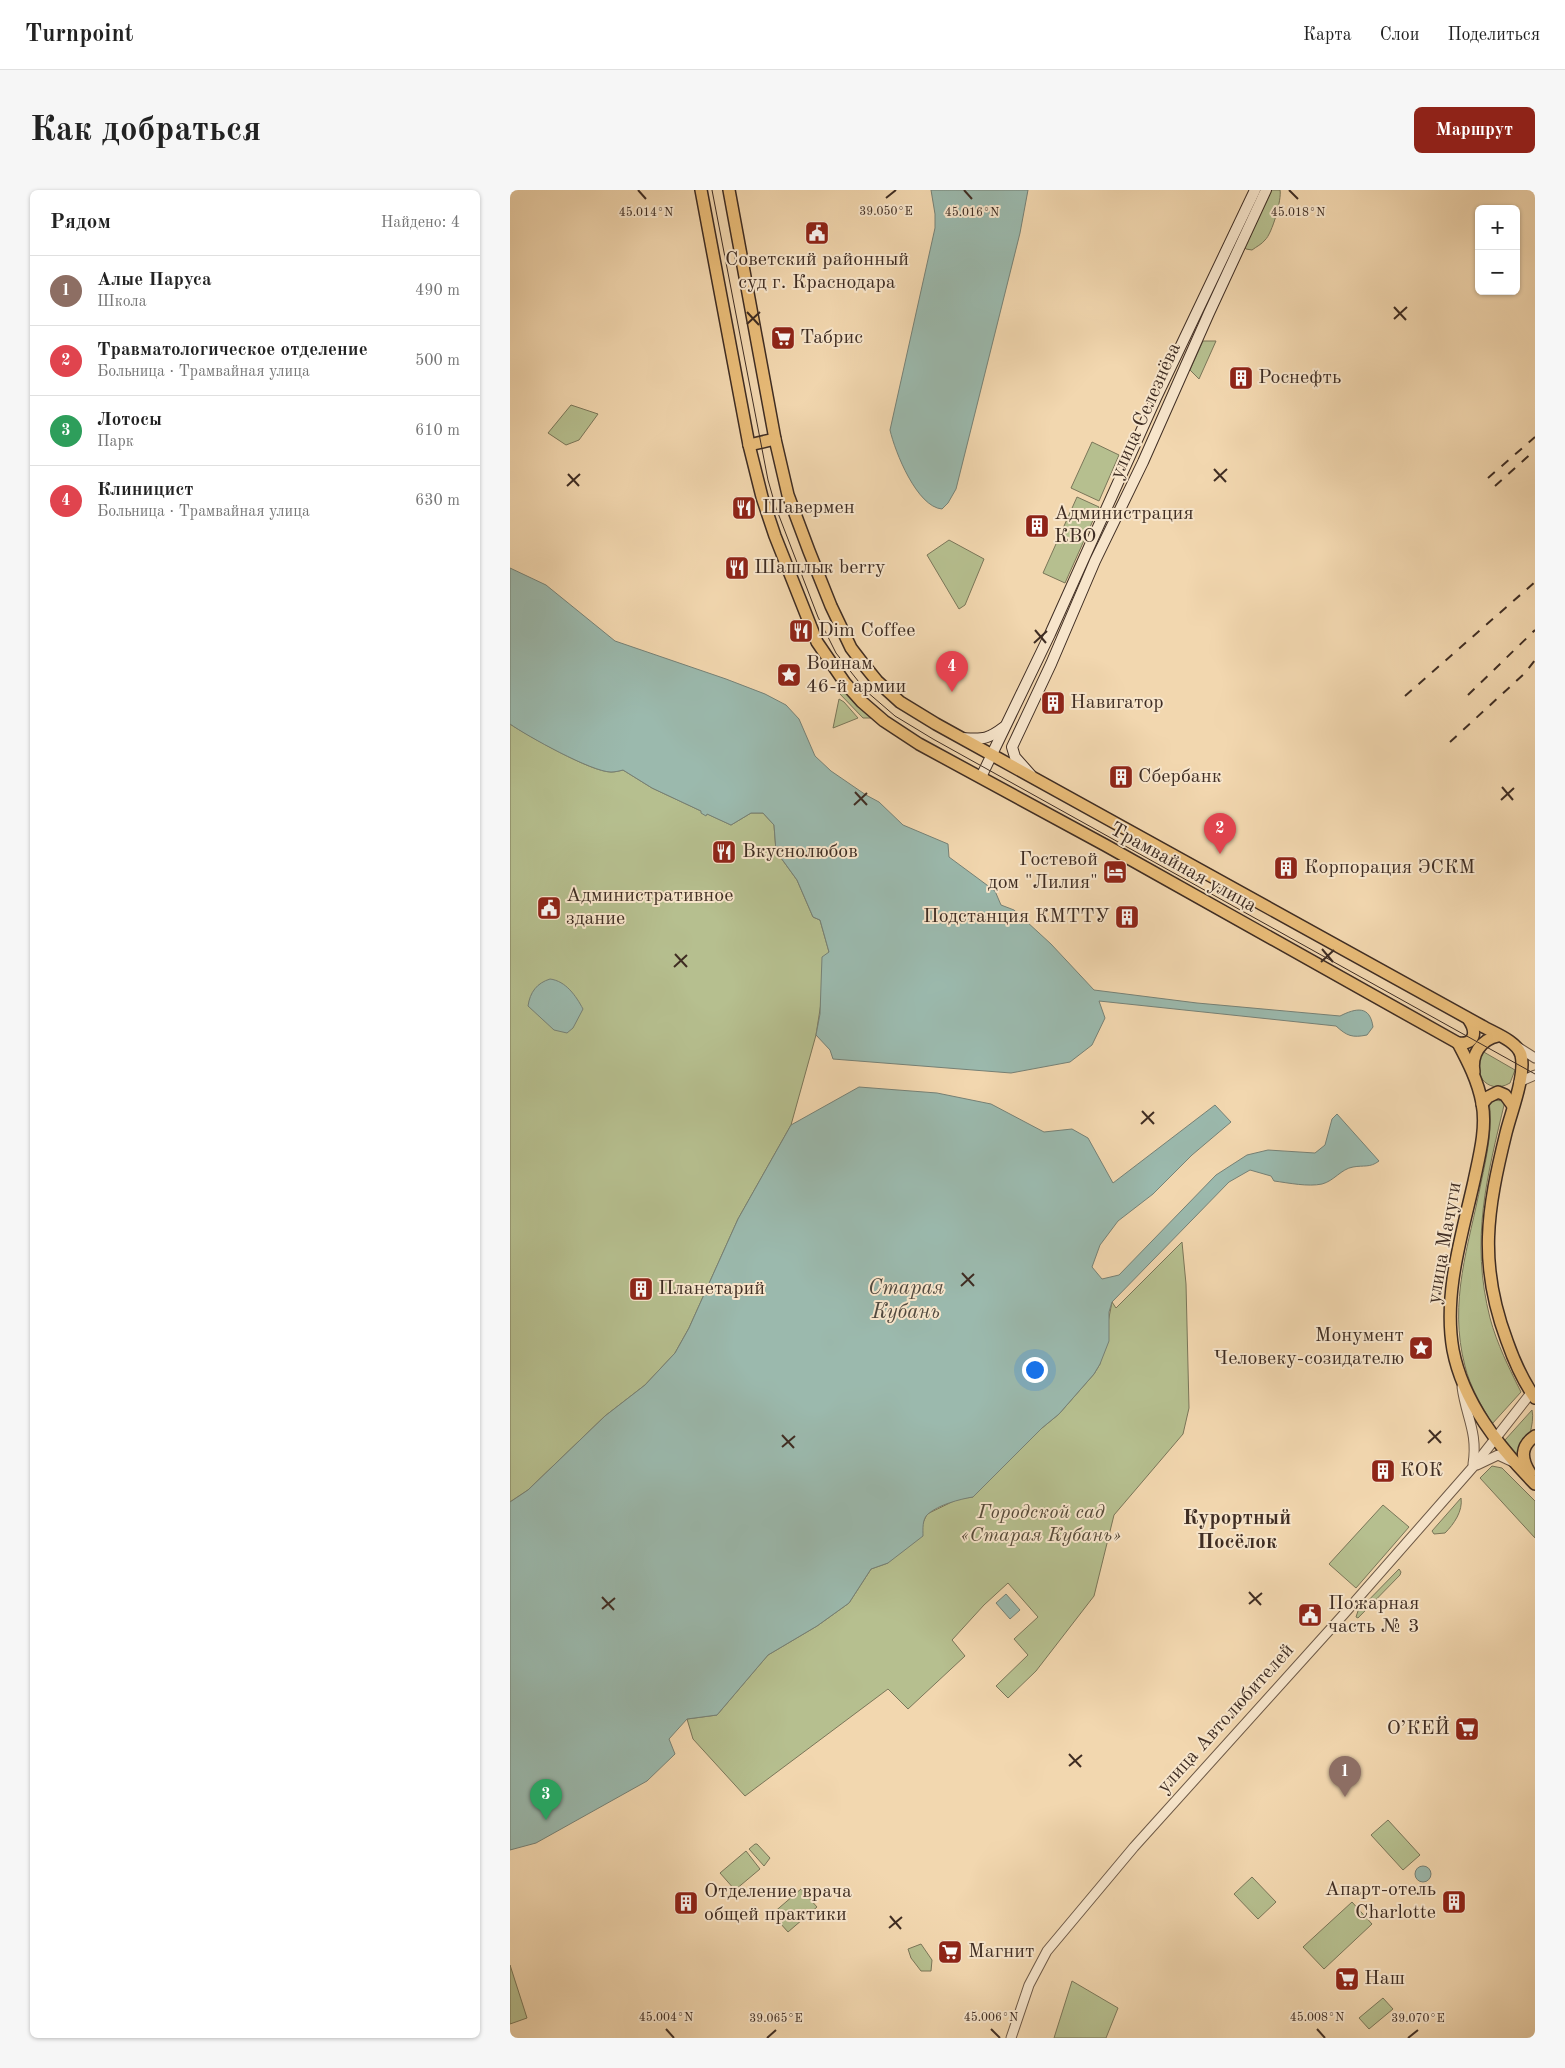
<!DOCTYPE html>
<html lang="ru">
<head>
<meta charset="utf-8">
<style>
	body { margin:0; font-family:"Old Standard TT",serif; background:#f6f6f6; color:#222 }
	.controls { position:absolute; right:15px; top:15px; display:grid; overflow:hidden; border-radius:8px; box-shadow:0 1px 4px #0004 }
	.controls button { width:45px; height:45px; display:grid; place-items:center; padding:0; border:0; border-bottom:1px solid #e0e0e0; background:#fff; color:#222; font:25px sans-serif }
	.you { position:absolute; left:524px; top:1179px; width:18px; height:18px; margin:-12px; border:4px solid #fff; border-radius:50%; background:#1a73e8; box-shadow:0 0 0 8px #1a73e833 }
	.badge { display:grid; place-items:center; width:32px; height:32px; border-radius:50%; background:#8f2418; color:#fff; font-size:16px; font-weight:700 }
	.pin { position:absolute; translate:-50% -41px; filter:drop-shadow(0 1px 2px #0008) }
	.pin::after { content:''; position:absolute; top:26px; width:18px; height:15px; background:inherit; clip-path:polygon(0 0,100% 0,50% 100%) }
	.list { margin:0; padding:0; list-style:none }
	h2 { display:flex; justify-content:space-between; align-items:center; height:65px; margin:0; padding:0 20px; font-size:21px }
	h2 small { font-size:16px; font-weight:400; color:#767676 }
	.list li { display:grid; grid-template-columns:32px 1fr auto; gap:15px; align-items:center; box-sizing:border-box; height:70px; padding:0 20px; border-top:1px solid #e0e0e0 }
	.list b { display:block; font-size:19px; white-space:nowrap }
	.list p { margin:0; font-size:16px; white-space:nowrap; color:#767676 }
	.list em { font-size:16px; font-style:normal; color:#767676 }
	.map { position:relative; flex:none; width:1025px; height:1848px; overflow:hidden; border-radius:8px }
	header { display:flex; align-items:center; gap:30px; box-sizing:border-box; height:70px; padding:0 25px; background:#fff; border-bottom:1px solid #e0e0e0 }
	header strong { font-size:24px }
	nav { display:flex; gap:28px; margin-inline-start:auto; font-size:18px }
	.intro { display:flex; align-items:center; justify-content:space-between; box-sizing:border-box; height:120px; padding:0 30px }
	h1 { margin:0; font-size:35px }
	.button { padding:12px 22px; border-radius:8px; background:#8f2418; color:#fff; font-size:18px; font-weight:700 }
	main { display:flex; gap:30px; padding:0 30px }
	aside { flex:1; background:#fff; border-radius:8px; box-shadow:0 1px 4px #0004 }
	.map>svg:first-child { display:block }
	.green { fill:#b6bf8f; stroke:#7a7659 }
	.water { fill:#9bb9ad; stroke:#768176 }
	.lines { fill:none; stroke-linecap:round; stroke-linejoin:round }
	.tertiary-casing { stroke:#6c5846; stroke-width:11 }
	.secondary-casing { stroke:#3f2d23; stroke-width:12 }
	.primary-casing { stroke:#3f2d23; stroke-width:14 }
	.tertiary { stroke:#f7e5cb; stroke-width:9 }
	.secondary { stroke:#f7e5cb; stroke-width:10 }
	.primary { stroke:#e9bc78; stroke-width:11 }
	.tram { stroke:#3f2d23; stroke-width:1 }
	.rail { stroke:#3f2d23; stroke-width:2; stroke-dasharray:9 9; stroke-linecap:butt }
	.ticks { fill:none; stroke:#3f2d23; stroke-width:2 }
	.labels { text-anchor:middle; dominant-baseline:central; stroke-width:4; stroke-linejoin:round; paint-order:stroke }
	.poi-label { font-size:20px; fill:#3f2d23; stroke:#f7e5cb; text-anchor:start }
	.street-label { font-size:20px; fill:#3f2d23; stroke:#f7e5cb }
	.park-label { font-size:20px; font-style:italic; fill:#574a39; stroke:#f7e5cb }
	.water-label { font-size:21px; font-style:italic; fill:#51493f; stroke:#f7e5cb }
	.neighbourhood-label { font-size:21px; font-weight:bold; fill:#3f2d23; stroke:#f7e5cb }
	.ticks-label { font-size:12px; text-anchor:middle; fill:#3f2d23; stroke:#f7e5cb; stroke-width:4; stroke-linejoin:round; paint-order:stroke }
</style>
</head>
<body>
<header>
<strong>Turnpoint</strong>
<nav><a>Карта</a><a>Слои</a><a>Поделиться</a></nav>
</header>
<div class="intro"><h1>Как добраться</h1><a class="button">Маршрут</a></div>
<main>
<aside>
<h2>Рядом<small>Найдено: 4</small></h2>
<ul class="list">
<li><span class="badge" style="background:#8d6e63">1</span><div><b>Алые Паруса</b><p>Школа</p></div><em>490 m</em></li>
<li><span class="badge" style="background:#e0444e">2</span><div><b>Травматологическое отделение</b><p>Больница · Трамвайная улица</p></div><em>500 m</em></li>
<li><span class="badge" style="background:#2e9e5b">3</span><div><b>Лотосы</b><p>Парк</p></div><em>610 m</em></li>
<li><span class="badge" style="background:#e0444e">4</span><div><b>Клиницист</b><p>Больница · Трамвайная улица</p></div><em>630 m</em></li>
</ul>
</aside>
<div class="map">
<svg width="1025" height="1848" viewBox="0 0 1025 1848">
	<rect width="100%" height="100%" fill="#f2d7af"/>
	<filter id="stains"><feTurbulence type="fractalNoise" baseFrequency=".004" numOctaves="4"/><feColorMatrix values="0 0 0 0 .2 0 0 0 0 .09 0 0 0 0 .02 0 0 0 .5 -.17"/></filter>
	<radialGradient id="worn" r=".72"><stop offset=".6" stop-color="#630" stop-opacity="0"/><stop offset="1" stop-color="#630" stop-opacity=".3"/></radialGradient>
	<g class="green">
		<path d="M 759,0 L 770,0 C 772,9 762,44 755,50 C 752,54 746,57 742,60 L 736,59 L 733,56 Z"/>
		<path d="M 693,151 L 706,151 L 689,189 L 680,180 Z"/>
		<path d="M 61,215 L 88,224 L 69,250 L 56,255 L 38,243 Z"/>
		<path d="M 582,252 L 609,265 L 589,311 L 561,298 Z"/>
		<path d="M 567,307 L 589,317 L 555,393 L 533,383 Z"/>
		<path d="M 439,350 L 474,369 L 455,415 L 449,419 L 417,365 Z"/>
		<path d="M 327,490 L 363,528 L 353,528 L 329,503 Z"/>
		<path d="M 329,509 L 334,512 L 348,528 L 323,538 Z"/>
		<path d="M 0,534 C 19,546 81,582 101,582 C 105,582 109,581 113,580 L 142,598 L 221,635 L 241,623 L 253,623 L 264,635 L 266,661 L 287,690 L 303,727 L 310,730 L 319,762 L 306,845 L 281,935 L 228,1029 L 179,1138 L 165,1163 L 135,1195 L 95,1226 L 18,1300 L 0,1312 Z"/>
		<path d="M 972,861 L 1005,880 L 1000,893 C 976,907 959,879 972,861 Z"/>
		<path d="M 979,910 L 995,911 C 977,987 960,1049 980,1128 C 987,1154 999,1178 1011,1202 L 982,1234 C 972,1216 960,1197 955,1176 C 938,1112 959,1055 971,993 C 977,965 983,938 979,910 Z"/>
		<path d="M 672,1052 L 676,1094 L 679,1218 L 673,1244 L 604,1325 L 584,1406 L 526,1481 L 498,1508 L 486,1496 L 518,1465 L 504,1449 L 528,1427 L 498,1393 L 474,1415 L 442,1450 L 455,1466 L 398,1519 L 378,1499 L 235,1606 L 183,1549 L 177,1529 L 207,1525 L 258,1465 L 307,1436 L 339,1413 L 361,1379 L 378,1373 L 412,1335 L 417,1324 L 448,1309 L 463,1307 L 532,1238 L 549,1224 L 584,1184 L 590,1174 L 602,1112 L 606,1118 Z"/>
		<path d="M 1022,1220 C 1025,1233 1017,1256 1010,1268 L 995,1250 Z"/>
		<path d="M 982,1276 L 992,1278 L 1025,1311 L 1025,1348 L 970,1288 Z"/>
		<path d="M 951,1308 C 953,1321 944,1334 935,1343 L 924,1344 L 922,1341 Z"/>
		<path d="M 873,1315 L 899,1337 L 846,1398 L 819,1374 Z"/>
		<path d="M 889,1379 L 891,1382 L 890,1385 L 848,1428 L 846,1427 L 848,1421 Z"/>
		<path d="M 878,1630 L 910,1665 L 893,1680 L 861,1645 Z"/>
		<path d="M 245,1654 L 247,1654 L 260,1668 L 254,1676 L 239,1659 Z"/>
		<path d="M 236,1661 L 250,1679 L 225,1700 L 210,1683 Z"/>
		<path d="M 742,1687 L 766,1712 L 748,1729 L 724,1704 Z"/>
		<path d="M 291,1699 L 307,1717 L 278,1742 L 262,1724 Z"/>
		<path d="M 842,1712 L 862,1734 L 814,1779 L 793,1757 Z"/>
		<path d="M 411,1754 L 422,1770 L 421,1781 L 411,1781 L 401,1768 L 398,1759 Z"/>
		<path d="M 0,1775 L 17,1828 L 0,1834 Z"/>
		<path d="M 562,1791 L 608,1818 L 596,1848 L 544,1848 Z"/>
		<path d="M 873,1808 L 883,1819 L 859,1839 L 849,1828 Z"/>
	</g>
	<g class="water">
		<path d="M 421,0 L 518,0 L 510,43 L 446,299 L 438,313 L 432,319 C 407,317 385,262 380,240 L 425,38 L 425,24 Z"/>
		<path d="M 0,378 L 36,395 L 105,451 L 216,489 L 255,504 L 276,515 L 289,529 L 305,566 L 321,581 L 356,605 L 369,612 L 393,635 L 438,654 L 439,667 L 485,701 L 491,715 L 504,720 L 541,754 L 584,800 L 687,813 L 830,826 C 846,818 860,815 863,837 L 857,845 C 842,848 837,846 826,836 L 589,811 L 595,828 L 582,855 L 560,872 L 501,883 L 323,869 L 320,860 L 306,845 L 310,824 L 312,767 L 319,762 L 310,730 L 303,727 L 287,690 L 266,661 L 264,635 L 253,623 L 241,623 L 221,635 L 197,624 L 196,626 L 191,623 L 191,621 L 142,598 L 113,580 C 109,581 105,582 101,582 C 82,582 17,546 0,534 Z"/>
		<path d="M 40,789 C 56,791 66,806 73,819 L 63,838 L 57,843 L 44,840 L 18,816 C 20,802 27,793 40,789 Z"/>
		<path d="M 349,897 L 427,903 L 481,914 L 534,942 L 562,939 L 578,948 L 603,993 L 705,915 L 721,932 L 682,965 L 643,1004 L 608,1031 L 590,1055 L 582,1077 L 592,1089 L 609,1085 L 706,985 L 737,965 L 758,960 L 805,963 L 815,955 L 822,929 L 827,924 L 869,971 C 860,978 854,975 843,977 C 831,979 824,991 812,994 C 798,997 779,993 764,991 L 761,986 L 740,980 L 719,992 L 602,1112 L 599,1122 L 599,1151 L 590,1174 L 584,1184 L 549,1224 L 532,1238 L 463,1307 C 450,1309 428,1315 418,1324 C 412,1329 413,1339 413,1346 L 378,1373 L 361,1379 L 339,1413 L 307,1436 L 258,1465 L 207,1525 L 177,1529 L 159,1549 L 165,1564 L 137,1591 L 26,1653 L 0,1660 L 0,1312 L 18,1300 L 95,1226 L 135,1195 L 165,1163 L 179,1138 L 228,1029 L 281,935 Z"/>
		<path d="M 496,1404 L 510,1420 L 500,1429 L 486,1413 Z"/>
		<circle cx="913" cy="1684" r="8"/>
	</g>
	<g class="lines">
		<defs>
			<g id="tertiary">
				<path d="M 1006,856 L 1025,868"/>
				<path d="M 1009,892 L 1025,885"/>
				<path d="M 952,1197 C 956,1227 968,1242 963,1274"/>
				<path d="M 967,1275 L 988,1265 L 1003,1272"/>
				<path d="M 501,1848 L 519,1795 L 537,1761 L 624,1657 L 834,1424 L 963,1277 L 1021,1203"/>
			</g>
			<g id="secondary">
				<path d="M 452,548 C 473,549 477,550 494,537"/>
				<path d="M 521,585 L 505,567 L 502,557 L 541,474 L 585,371 L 633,272 L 699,123 L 756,0"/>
				<path d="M 471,587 L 540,444 L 646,208 L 745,0"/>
			</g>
			<g id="primary">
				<path d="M 191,0 L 239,255 L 252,307 L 265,346 L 307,452 L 335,493 L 352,512 L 374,531 L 409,554 L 595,655 L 948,853 C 965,855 967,842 959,830"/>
				<path d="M 219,0 L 265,249 L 278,305 L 299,361 L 321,416 L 341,458 L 354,475 L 367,491 L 390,512 L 426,534 L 972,836 C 984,843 1007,851 1011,865 C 1016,886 1001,922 996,943 C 977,1020 968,1074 997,1151 C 1004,1171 1013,1191 1025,1208"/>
				<path d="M 239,255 L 265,249"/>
				<path d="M 948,853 C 958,872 968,891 972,913 C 977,938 969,967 964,991 C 952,1045 933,1104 943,1160 C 953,1212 989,1257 1025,1294"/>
				<path d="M 964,882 C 961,865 970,850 988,846"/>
				<path d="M 972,914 L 978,907 L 988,902 L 995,905 L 1003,916"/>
				<path d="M 1020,1283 C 1011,1269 1010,1256 1025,1246"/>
			</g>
		</defs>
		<use href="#tertiary" class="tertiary-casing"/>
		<use href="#secondary" class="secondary-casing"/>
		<use href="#primary" class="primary-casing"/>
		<use href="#tertiary" class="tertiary"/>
		<use href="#secondary" class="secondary"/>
		<use href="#primary" class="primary"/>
		<path class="tram" d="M 202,0 L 258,290 L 266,318 L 308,427 L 326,463 L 356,501 L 385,526 L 423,549 L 1025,884"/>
		<g class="rail">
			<path d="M 978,288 L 1025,247"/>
			<path d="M 985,296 L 1025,260"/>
			<path d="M 958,505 L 1025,440"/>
			<path d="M 895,506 L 1025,392"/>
			<path d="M 940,552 L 1015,483 L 1025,470"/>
		</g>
	</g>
	<path class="ticks" d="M 128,0 L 136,9M 454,0 L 462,9M 779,0 L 788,9M 376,8 L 386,0M 884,117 L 896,130M 237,122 L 249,135M 884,129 L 897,117M 237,134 L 250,122M 704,279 L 716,292M 58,284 L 69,296M 704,291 L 717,279M 57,296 L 70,284M 525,440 L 536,453M 524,453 L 537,441M 992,597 L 1003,610M 345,602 L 357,615M 991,610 L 1004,598M 344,615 L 357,603M 812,759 L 823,772M 165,764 L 177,777M 811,772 L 824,760M 164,777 L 177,765M 632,921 L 644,934M 631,934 L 644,922M 452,1083 L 464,1096M 451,1096 L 464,1084M 919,1240 L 931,1253M 272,1245 L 284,1258M 918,1253 L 931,1241M 272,1257 L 285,1246M 739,1402 L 751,1415M 92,1407 L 104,1420M 739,1414 L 752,1403M 92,1419 L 105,1408M 559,1564 L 571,1577M 559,1576 L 572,1565M 380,1726 L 391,1739M 379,1738 L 392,1727M 156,1839 L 164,1848M 481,1839 L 490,1848M 807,1839 L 815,1848M 257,1848 L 266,1840M 898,1848 L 908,1840"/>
	<defs>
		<symbol id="civic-square" viewBox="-11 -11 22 22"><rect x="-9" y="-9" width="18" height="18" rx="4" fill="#8f2418" stroke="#f7e5cb"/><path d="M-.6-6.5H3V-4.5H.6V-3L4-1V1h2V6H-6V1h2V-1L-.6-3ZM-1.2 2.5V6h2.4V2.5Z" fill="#fff"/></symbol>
		<symbol id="supermarket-square" viewBox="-11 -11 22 22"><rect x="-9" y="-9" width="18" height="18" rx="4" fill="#8f2418" stroke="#f7e5cb"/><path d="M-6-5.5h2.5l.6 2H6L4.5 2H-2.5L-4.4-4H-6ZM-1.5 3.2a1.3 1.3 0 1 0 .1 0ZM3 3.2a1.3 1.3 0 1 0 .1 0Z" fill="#fff"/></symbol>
		<symbol id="building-square" viewBox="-11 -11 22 22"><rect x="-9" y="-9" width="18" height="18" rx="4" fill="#8f2418" stroke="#f7e5cb"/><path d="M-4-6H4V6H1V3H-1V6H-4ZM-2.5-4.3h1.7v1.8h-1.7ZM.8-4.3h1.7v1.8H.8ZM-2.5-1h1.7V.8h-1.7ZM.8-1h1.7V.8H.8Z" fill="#fff"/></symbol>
		<symbol id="restaurant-square" viewBox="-11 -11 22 22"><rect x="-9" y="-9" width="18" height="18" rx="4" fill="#8f2418" stroke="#f7e5cb"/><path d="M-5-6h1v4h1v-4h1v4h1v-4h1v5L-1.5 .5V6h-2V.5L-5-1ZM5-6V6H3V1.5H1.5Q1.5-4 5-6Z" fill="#fff"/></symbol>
		<symbol id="sight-square" viewBox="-11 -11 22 22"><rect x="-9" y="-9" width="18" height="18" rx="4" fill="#8f2418" stroke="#f7e5cb"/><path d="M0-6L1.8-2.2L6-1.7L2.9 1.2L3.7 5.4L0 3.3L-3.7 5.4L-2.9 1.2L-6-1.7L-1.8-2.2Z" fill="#fff"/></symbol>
		<symbol id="hotel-square" viewBox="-11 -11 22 22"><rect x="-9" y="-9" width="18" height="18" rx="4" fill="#8f2418" stroke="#f7e5cb"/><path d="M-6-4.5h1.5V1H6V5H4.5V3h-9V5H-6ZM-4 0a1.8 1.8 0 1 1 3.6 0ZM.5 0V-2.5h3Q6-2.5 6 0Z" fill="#fff"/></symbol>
	</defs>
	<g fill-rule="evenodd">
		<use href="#civic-square" x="293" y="29" width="28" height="28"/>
		<use href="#supermarket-square" x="259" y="134" width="28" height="28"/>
		<use href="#building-square" x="717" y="174" width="28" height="28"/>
		<use href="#restaurant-square" x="220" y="304" width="28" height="28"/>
		<use href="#building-square" x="513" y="322" width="28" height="28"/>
		<use href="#restaurant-square" x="213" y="364" width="28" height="28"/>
		<use href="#restaurant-square" x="277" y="427" width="28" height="28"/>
		<use href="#sight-square" x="265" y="471" width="28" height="28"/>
		<use href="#building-square" x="529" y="499" width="28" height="28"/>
		<use href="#building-square" x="597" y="573" width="28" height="28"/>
		<use href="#restaurant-square" x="200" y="648" width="28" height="28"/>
		<use href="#building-square" x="762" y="664" width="28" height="28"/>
		<use href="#hotel-square" x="591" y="668" width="28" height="28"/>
		<use href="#civic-square" x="25" y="704" width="28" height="28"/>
		<use href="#building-square" x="603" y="713" width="28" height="28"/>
		<use href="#building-square" x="117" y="1085" width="28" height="28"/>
		<use href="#sight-square" x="897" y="1144" width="28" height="28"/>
		<use href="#building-square" x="859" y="1267" width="28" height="28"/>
		<use href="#civic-square" x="786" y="1411" width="28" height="28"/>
		<use href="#supermarket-square" x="943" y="1525" width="28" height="28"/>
		<use href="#building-square" x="930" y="1698" width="28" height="28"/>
		<use href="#building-square" x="162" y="1699" width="28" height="28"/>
		<use href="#supermarket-square" x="426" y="1748" width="28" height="28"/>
		<use href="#supermarket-square" x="823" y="1775" width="28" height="28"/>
	</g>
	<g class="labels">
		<g class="poi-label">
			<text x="307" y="70" text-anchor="middle">Советский районный<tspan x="307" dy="23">суд г. Краснодара</tspan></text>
			<text x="290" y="148">Табрис</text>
			<text x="748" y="188">Роснефть</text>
			<text x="252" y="318">Шавермен</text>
			<text x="544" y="324">Администрация<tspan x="544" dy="23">КВО</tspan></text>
			<text x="244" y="378">Шашлык berry</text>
			<text x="308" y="441">Dim Coffee</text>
			<text x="296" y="474">Воинам<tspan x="296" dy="23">46-й армии</tspan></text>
			<text x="560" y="513">Навигатор</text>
			<text x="628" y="587">Сбербанк</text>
			<text x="232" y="662">Вкуснолюбов</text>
			<text x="588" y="670" text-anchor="end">Гостевой<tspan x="588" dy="23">дом "Лилия"</tspan></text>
			<text x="794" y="678">Корпорация ЭСКМ</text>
			<text x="56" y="706">Административное<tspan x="56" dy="23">здание</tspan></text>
			<text x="600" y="727" text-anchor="end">Подстанция КМТТУ</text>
			<text x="148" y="1099">Планетарий</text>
			<text x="894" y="1146" text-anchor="end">Монумент<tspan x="894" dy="23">Человеку-созидателю</tspan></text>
			<text x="890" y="1281">КОК</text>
			<text x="818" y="1414">Пожарная<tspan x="818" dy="23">часть № 3</tspan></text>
			<text x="940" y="1539" text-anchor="end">О’КЕЙ</text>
			<text x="926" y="1700" text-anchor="end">Апарт-отель<tspan x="926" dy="23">Charlotte</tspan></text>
			<text x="194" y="1702">Отделение врача<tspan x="194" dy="23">общей практики</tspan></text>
			<text x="458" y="1762">Магнит</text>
			<text x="854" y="1789">Наш</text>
		</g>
		<g class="street-label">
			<text transform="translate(636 221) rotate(-66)">улица Селезнёва</text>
			<text transform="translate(673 678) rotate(29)">Трамвайная улица</text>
			<text transform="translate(935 1053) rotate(-80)">улица Мачуги</text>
			<text transform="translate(716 1529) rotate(-48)">улица Автолюбителей</text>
		</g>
		<g class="park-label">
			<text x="531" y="1323">Городской сад<tspan x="531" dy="23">«Старая Кубань»</tspan></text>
		</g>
		<g class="water-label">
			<text x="396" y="1098">Старая<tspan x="396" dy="24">Кубань</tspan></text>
		</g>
		<g class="neighbourhood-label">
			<text x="727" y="1328">Курортный<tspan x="727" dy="24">Посёлок</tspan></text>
		</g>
	</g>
	<g class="ticks-label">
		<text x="376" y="25">39.050°E</text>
		<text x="136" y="26">45.014°N</text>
		<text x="788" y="26">45.018°N</text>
		<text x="462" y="26">45.016°N</text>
		<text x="156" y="1831">45.004°N</text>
		<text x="481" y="1831">45.006°N</text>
		<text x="807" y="1831">45.008°N</text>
		<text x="266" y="1832">39.065°E</text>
		<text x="908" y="1832">39.070°E</text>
	</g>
	<rect width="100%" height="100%" filter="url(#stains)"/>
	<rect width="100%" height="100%" fill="url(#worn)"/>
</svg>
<div class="controls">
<button>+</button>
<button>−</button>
</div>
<div class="you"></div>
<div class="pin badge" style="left:835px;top:1607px;background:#8d6e63">1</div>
<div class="pin badge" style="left:710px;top:664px;background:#e0444e">2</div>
<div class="pin badge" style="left:36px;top:1630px;background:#2e9e5b">3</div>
<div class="pin badge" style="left:442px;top:502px;background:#e0444e">4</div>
</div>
</main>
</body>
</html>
